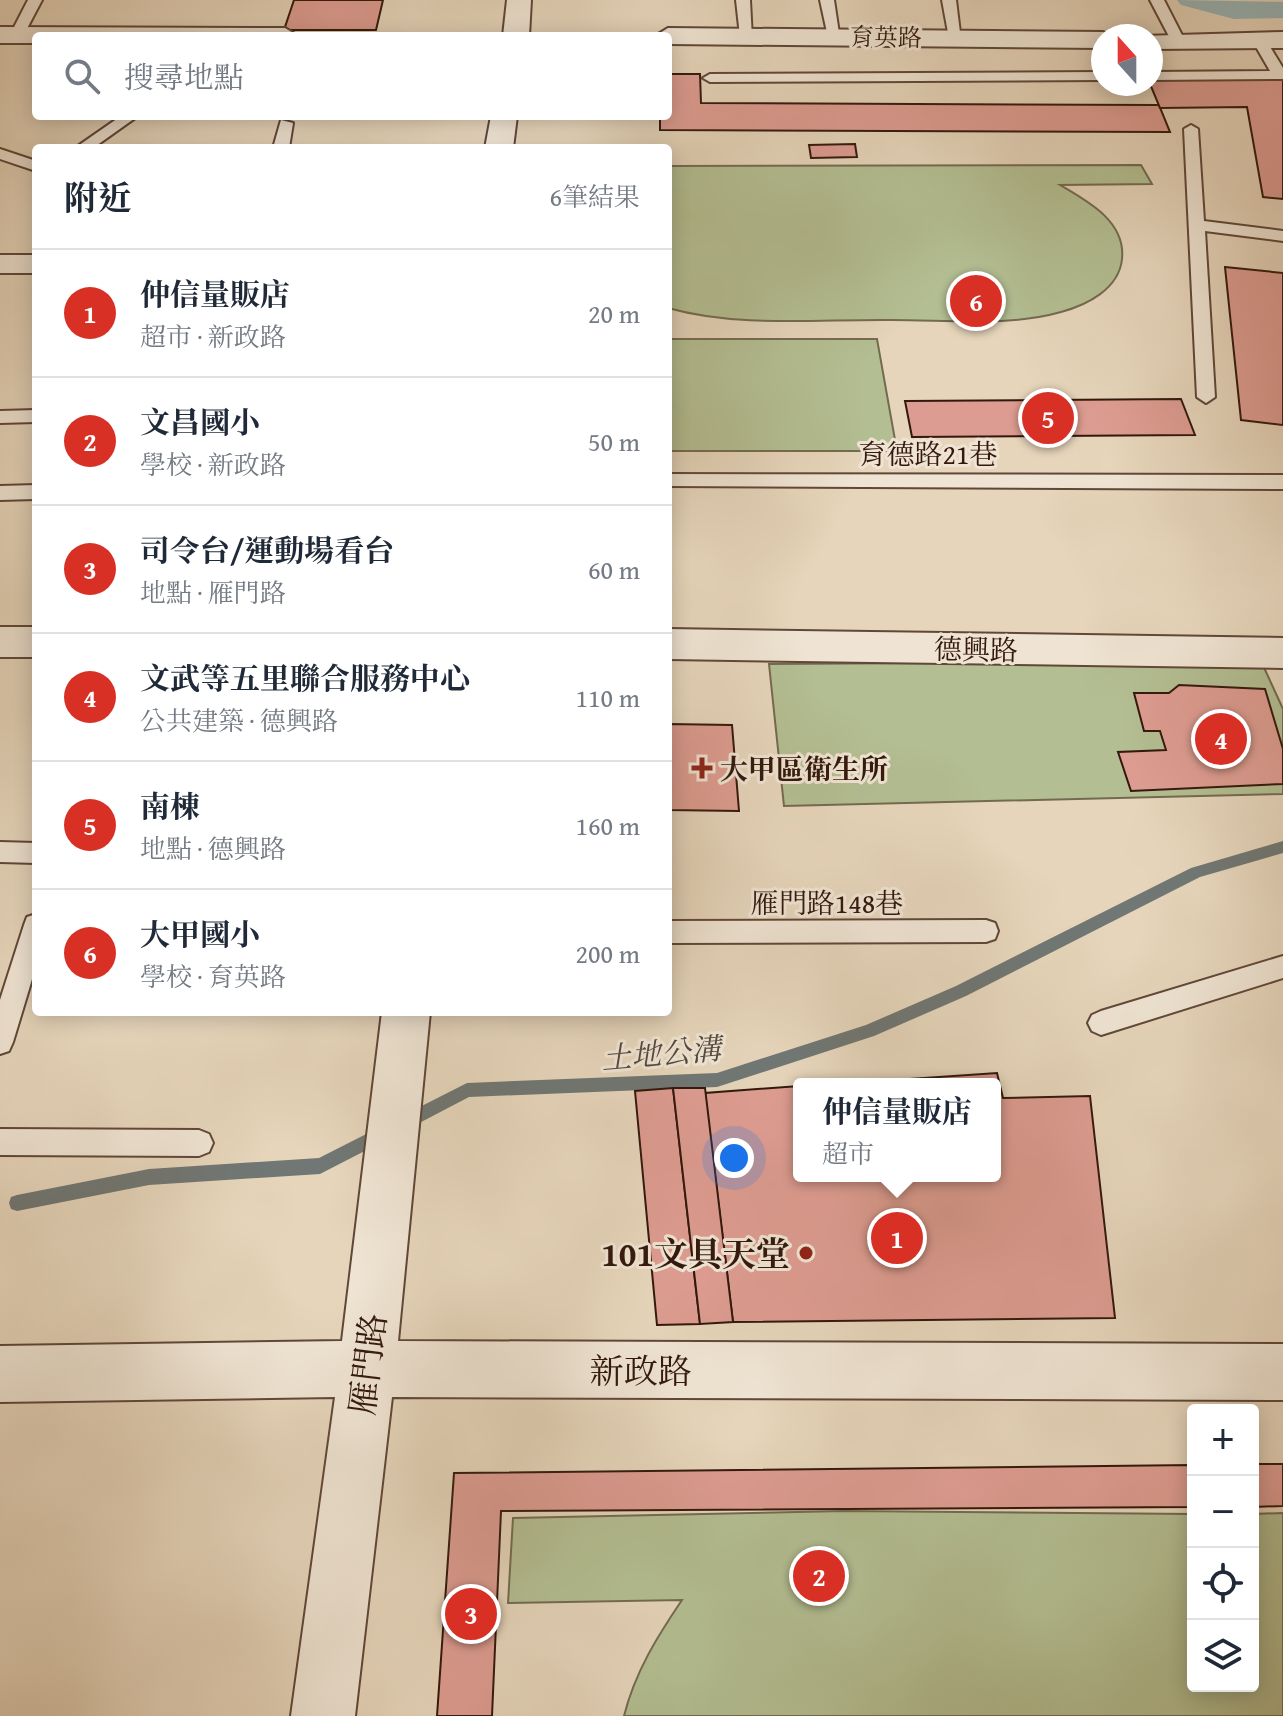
<!DOCTYPE html>
<html lang="zh-TW">
<head>
<meta charset="utf-8">
<style>
	body { margin:0; font-family:"Gentium Book Plus","Noto Serif TC",serif; background:#f6f6f7; color:#1f2937 }
	.controls { position:absolute; right:24px; bottom:24px; display:grid; overflow:hidden; border-radius:8px; box-shadow:0 4px 20px #0003 }
	.controls button { width:72px; height:72px; display:grid; place-items:center; padding:0; border:0; border-bottom:2px solid #e0e1e3; background:#fff; color:#1f2937; font:40px sans-serif }
	.compass { position:absolute; left:1091px; top:24px; width:72px; height:72px; border-radius:50%; background:#fff; box-shadow:0 4px 20px #0003; rotate:339deg }
	.you { position:absolute; left:734px; top:1158px; width:28px; height:28px; margin:-20px; border:6px solid #fff; border-radius:50%; background:#1a73e8; box-shadow:0 0 0 12px #1a73e833 }
	.badge { display:grid; place-items:center; width:52px; height:52px; border-radius:50%; background:#d93025; color:#fff; font-size:26px; font-weight:700 }
	.pin { position:absolute; translate:-50% -50%; border:4px solid #fff; box-shadow:0 2px 8px #0006 }
	.popup { position:absolute; left:793px; top:1078px; width:208px; height:104px; box-sizing:border-box; display:grid; place-content:center; border-radius:8px; background:#fff; filter:drop-shadow(0 2px 6px #0005); font-size:26px; white-space:nowrap; color:#747a83 }
	.popup b { font-size:30px; color:#1f2937 }
	.popup::after { content:''; position:absolute; left:50%; top:100%; margin-left:-16px; border:16px solid transparent; border-top-color:#fff }
	.list { margin:0; padding:0; list-style:none }
	h2 { display:flex; justify-content:space-between; align-items:center; height:104px; margin:0; padding:0 32px; font-size:34px }
	h2 small { font-size:26px; font-weight:400; color:#747a83 }
	.list li { display:grid; grid-template-columns:52px 1fr auto; gap:24px; align-items:center; box-sizing:border-box; height:128px; padding:0 32px; border-top:2px solid #e0e1e3 }
	.list b { display:block; font-size:30px; white-space:nowrap }
	.list p { margin:0; font-size:26px; white-space:nowrap; color:#747a83 }
	.list em { font-size:26px; font-style:normal; color:#747a83 }
	.icon { flex:none; width:44px; height:44px; fill:none; stroke:currentColor; stroke-width:2; stroke-linecap:round; stroke-linejoin:round }
	.map { position:relative; flex:none; width:1283px; height:1716px; overflow:hidden }
	.search { position:absolute; background:#fff; box-shadow:0 4px 20px #0003; left:32px; top:32px; width:640px; height:88px; display:flex; align-items:center; gap:20px; box-sizing:border-box; padding:0 28px; border-radius:8px; color:#747a83; font-size:30px }
	.panel { position:absolute; background:#fff; box-shadow:0 4px 20px #0003; left:32px; top:144px; width:640px; height:872px; border-radius:8px }
	.map>svg:first-child { display:block }
	.green { fill:#b3be92; stroke:#736b50; stroke-width:2 }
	.lines { fill:none; stroke-linecap:round; stroke-linejoin:round }
	.stream { fill:#707774; fill-rule:evenodd }
	.canal { fill:#99b7b9; fill-rule:evenodd }
	.building { fill:#dd9c91; stroke:#33180d; stroke-width:2 }
	.lane-casing { stroke:#604738; stroke-width:4 }
	.street-casing { stroke:#604738; stroke-width:4 }
	.lane { fill:#efe4d3; fill-rule:evenodd }
	.street { fill:#efe4d3; fill-rule:evenodd }
	.poi-dot { fill:#8f2418; stroke:#efe4d3; stroke-width:3 }
	.labels { text-anchor:middle; dominant-baseline:central; stroke-width:6; stroke-linejoin:round; paint-order:stroke }
	.far-street-label { font-size:24px; fill:#33180d; stroke:#efe4d3 }
	.street-label { font-size:28px; fill:#33180d; stroke:#efe4d3 }
	.poi-label { font-size:28px; font-weight:bold; fill:#33180d; stroke:#efe4d3; text-anchor:start }
	.water-label { font-size:30px; font-style:italic; fill:#524841; stroke:#efe4d3 }
	.near-poi-label { font-size:34px; font-weight:bold; fill:#33180d; stroke:#efe4d3; text-anchor:end }
	.near-street-label { font-size:34px; fill:#33180d; stroke:#efe4d3 }
</style>
</head>
<body>
<div class="map">
<svg width="1283" height="1716" viewBox="0 0 1283 1716">
	<rect width="100%" height="100%" fill="#e6d5bb"/>
	<filter id="stains"><feTurbulence type="fractalNoise" baseFrequency=".0025" numOctaves="4"/><feColorMatrix values="0 0 0 0 .2 0 0 0 0 .09 0 0 0 0 .02 0 0 0 .5 -.17"/></filter>
	<radialGradient id="worn" r=".72"><stop offset=".6" stop-color="#630" stop-opacity="0"/><stop offset="1" stop-color="#630" stop-opacity=".3"/></radialGradient>
	<g class="green">
		<path d="M 1141,165 L 1152,184 L 1060,185 C 1087,201 1126,221 1122,259 C 1119,289 1087,305 1061,312 C 1008,327 947,320 892,320 C 818,319 739,328 668,308 L 668,166 Z"/>
		<path d="M 668,339 L 877,339 L 897,451 L 668,451 Z"/>
		<path d="M 1261,661 L 1283,709 L 1283,794 L 784,806 L 769,664 Z"/>
		<path d="M 845,1511 L 1193,1514 L 1193,1686 L 1253,1686 L 1253,1514 L 1283,1513 L 1283,1716 L 624,1716 C 635,1672 657,1637 682,1600 L 508,1603 L 513,1518 Z"/>
	</g>
	<g class="lines">
		<g class="stream">
			<path d="M 1283,841 L 1283,853 L 1200,877 L 966,996 L 874,1036 L 717,1087 L 469,1097 L 404,1131 L 398,1128 L 396,1123 L 398,1118 L 467,1083 L 717,1073 L 866,1025 L 956,986 L 1191,868 Z"/>
			<path d="M 382,1126 L 388,1129 L 390,1134 L 388,1139 L 320,1174 L 149,1185 L 17,1211 L 11,1209 L 9,1203 L 11,1197 L 17,1195 L 149,1169 L 319,1158 Z"/>
		</g>
		<path class="canal" d="M 1177,0 L 1283,2 L 1283,18 L 1234,19 L 1181,5 Z"/>
	</g>
	<g class="building">
		<path d="M 294,0 L 383,0 L 376,30 L 284,30 Z"/>
		<path d="M 668,74 L 700,74 L 701,103 L 1159,105 L 1170,132 L 660,130 L 660,116 L 668,116 Z"/>
		<path d="M 1283,79 L 1283,199 L 1263,197 L 1247,107 L 1160,108 L 1150,84 L 1151,80 Z"/>
		<path d="M 855,144 L 857,157 L 811,158 L 809,145 Z"/>
		<path d="M 1225,267 L 1283,273 L 1283,425 L 1241,420 Z"/>
		<path d="M 1181,399 L 1195,435 L 912,437 L 905,401 Z"/>
		<path d="M 1179,685 L 1265,689 L 1283,749 L 1283,784 L 1131,791 L 1118,752 L 1166,750 L 1160,731 L 1144,731 L 1134,693 L 1169,693 Z"/>
		<path d="M 668,724 L 732,725 L 739,811 L 668,810 Z"/>
		<path d="M 997,1073 L 1003,1098 L 1090,1096 L 1115,1318 L 733,1322 L 705,1093 L 799,1086 L 799,1176 L 995,1176 L 995,1084 L 836,1084 Z"/>
		<path d="M 673,1088 L 700,1324 L 657,1325 L 635,1091 Z"/>
		<path d="M 673,1088 L 705,1088 L 733,1322 L 700,1324 Z"/>
		<path d="M 1253,1464 L 1283,1464 L 1283,1506 L 1253,1507 Z"/>
		<path d="M 1193,1465 L 1193,1507 L 501,1511 L 492,1716 L 437,1716 L 454,1473 Z"/>
	</g>
	<g class="lines">
		<defs>
			<g id="lane">
				<path d="M 28,0 L 42,0 L 22,38 L 12,38 L 10,35 Z"/>
				<path d="M 736,0 L 750,0 L 752,39 L 740,36 Z"/>
				<path d="M 820,0 L 834,0 L 840,40 L 828,37 Z"/>
				<path d="M 942,0 L 956,0 L 961,41 L 949,38 Z"/>
				<path d="M 1150,0 L 1164,0 L 1185,41 L 1183,44 L 1173,44 Z"/>
				<path d="M 1259,36 L 1264,37 L 1283,68 L 1283,79 L 1151,80 L 1151,72 L 1270,71 L 1252,40 Z"/>
				<path d="M 1103,72 L 1103,80 L 710,82 L 703,78 L 710,74 Z"/>
				<path d="M 121,116 L 138,116 L 93,148 L 75,148 Z"/>
				<path d="M 281,120 L 293,123 L 289,148 L 273,148 Z"/>
				<path d="M 1191,125 L 1198,129 L 1204,221 L 1283,231 L 1283,241 L 1205,231 L 1215,397 L 1206,403 L 1197,397 L 1184,129 Z"/>
				<path d="M 0,149 L 36,161 L 36,171 L 0,159 Z"/>
				<path d="M 36,410 L 36,422 L 0,423 L 0,411 Z"/>
				<path d="M 668,474 L 1283,475 L 1283,489 L 668,486 Z"/>
				<path d="M 36,485 L 36,499 L 0,500 L 0,486 Z"/>
				<path d="M 0,842 L 36,843 L 36,863 L 0,862 Z"/>
				<path d="M 36,914 L 36,966 L 13,1042 L 9,1051 L 0,1054 L 0,1000 L 24,925 L 27,917 Z"/>
				<path d="M 986,920 L 995,923 L 998,931 L 995,939 L 986,942 L 668,943 L 668,921 Z"/>
				<path d="M 1283,956 L 1283,978 L 1101,1035 L 1092,1031 L 1088,1023 L 1092,1015 L 1101,1011 Z"/>
				<path d="M 0,1129 L 199,1130 L 209,1134 L 213,1143 L 209,1152 L 199,1156 L 0,1155 Z"/>
			</g>
			<g id="street">
				<path d="M 507,0 L 531,0 L 529,36 L 503,36 Z"/>
				<path d="M 0,27 L 285,28 L 298,36 L 36,36 L 36,43 L 0,43 Z"/>
				<path d="M 668,28 L 1103,32 L 1113,36 L 1103,36 L 1103,48 L 668,44 L 668,36 L 655,36 Z"/>
				<path d="M 1283,32 L 1283,48 L 1151,49 L 1151,36 L 1142,36 Z"/>
				<path d="M 491,116 L 517,116 L 513,148 L 485,148 Z"/>
				<rect x="0" y="255" width="36" height="18"/>
				<rect x="0" y="627" width="36" height="30"/>
				<path d="M 668,629 L 1283,638 L 1283,668 L 668,659 Z"/>
				<path d="M 382,1012 L 430,1012 L 398,1341 L 1283,1344 L 1283,1400 L 392,1397 L 355,1716 L 291,1716 L 335,1397 L 0,1402 L 0,1346 L 342,1341 Z"/>
			</g>
		</defs>
		<use href="#lane" class="lane-casing"/>
		<use href="#street" class="street-casing"/>
		<use href="#lane" class="lane"/>
		<use href="#street" class="street"/>
	</g>
	<g class="poi-dot">
		<path d="M698 756h8v8h8v8h-8v8h-8v-8h-8v-8h8z"/>
		<circle cx="806" cy="1253" r="8"/>
	</g>
	<g class="labels">
		<g class="far-street-label">
			<text transform="translate(886 37) rotate(1)">育英路</text>
		</g>
		<g class="street-label">
			<text x="928" y="453">育德路21巷</text>
			<text transform="translate(976 649) rotate(1)">德興路</text>
			<text x="827" y="902">雁門路148巷</text>
		</g>
		<g class="poi-label">
			<text x="720" y="768">大甲區衛生所</text>
		</g>
		<g class="water-label">
			<text transform="translate(661 1053) rotate(-5)">土地公溝</text>
		</g>
		<g class="near-poi-label">
			<text x="790" y="1253">101文具天堂</text>
		</g>
		<g class="near-street-label">
			<text transform="translate(367 1364) rotate(-83)">雁門路</text>
			<text x="641" y="1370">新政路</text>
		</g>
	</g>
	<rect width="100%" height="100%" filter="url(#stains)"/>
	<rect width="100%" height="100%" fill="url(#worn)"/>
</svg>
<div class="controls">
<button>+</button>
<button>−</button>
<button><svg class="icon" aria-label="locate" viewBox="0 0 24 24"><circle cx="12" cy="12" r="6"/><path d="M12 2v4M12 18v4M2 12h4M18 12h4"/></svg></button>
<button><svg class="icon" aria-label="layers" viewBox="0 0 24 24"><path d="M12 4l9 5-9 5-9-5zM3 14l9 5 9-5"/></svg></button>
</div>
<svg class="compass" viewBox="-18 -18 36 36"><path d="M0-13l5 13h-10z" fill="#e53935"/><path d="M0 13l5-13h-10z" fill="#747a83"/></svg>
<div class="you"></div>
<div class="pin badge" style="left:897px;top:1238px">1</div>
<div class="popup"><b>仲信量販店</b>超市</div>
<div class="pin badge" style="left:819px;top:1576px">2</div>
<div class="pin badge" style="left:471px;top:1614px">3</div>
<div class="pin badge" style="left:1221px;top:739px">4</div>
<div class="pin badge" style="left:1048px;top:418px">5</div>
<div class="pin badge" style="left:976px;top:301px">6</div>
<div class="search"><svg class="icon" aria-label="search" viewBox="0 0 24 24"><circle cx="10" cy="10" r="6"/><path d="M15 15l6 6"/></svg>搜尋地點</div>
<section class="panel">
<h2>附近<small>6筆結果</small></h2>
<ul class="list">
<li><span class="badge">1</span><div><b>仲信量販店</b><p>超市 · 新政路</p></div><em>20 m</em></li>
<li><span class="badge">2</span><div><b>文昌國小</b><p>學校 · 新政路</p></div><em>50 m</em></li>
<li><span class="badge">3</span><div><b>司令台/運動場看台</b><p>地點 · 雁門路</p></div><em>60 m</em></li>
<li><span class="badge">4</span><div><b>文武等五里聯合服務中心</b><p>公共建築 · 德興路</p></div><em>110 m</em></li>
<li><span class="badge">5</span><div><b>南棟</b><p>地點 · 德興路</p></div><em>160 m</em></li>
<li><span class="badge">6</span><div><b>大甲國小</b><p>學校 · 育英路</p></div><em>200 m</em></li>
</ul>
</section>
</div>
</body>
</html>
